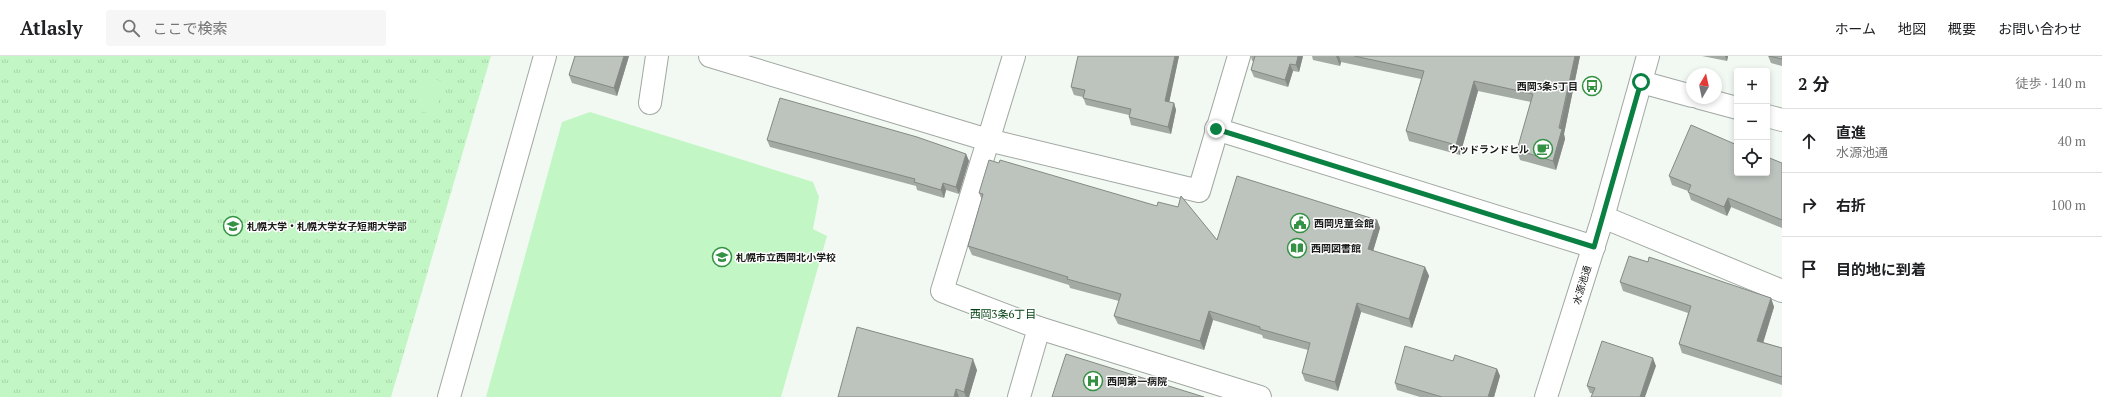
<!DOCTYPE html>
<html lang="ja">
<head>
<meta charset="utf-8">
<style>
	body { margin:0; font-family:"PT Serif","Noto Sans JP",serif; background:#f6f6f6; color:#202124 }
	.controls { position:absolute; right:12px; top:12px; display:grid; overflow:hidden; border-radius:4px; box-shadow:0 2px 6px #0003 }
	.controls button { width:36px; height:36px; display:grid; place-items:center; padding:0; border:0; border-bottom:1px solid #e0e0e0; background:#fff; color:#202124; font:20px sans-serif }
	.compass { position:absolute; left:1686px; top:12px; width:36px; height:36px; border-radius:50%; background:#fff; box-shadow:0 2px 6px #0003; rotate:9deg }
	.stop { position:absolute; width:12px; height:12px; margin:-9px; border:3px solid #0b8043; border-radius:50%; background:#fff }
	.stop.end { background:#0b8043; border-color:#fff; box-shadow:0 1px 4px #0008 }
	.list { margin:0; padding:0; list-style:none }
	h2 { display:flex; justify-content:space-between; align-items:center; height:52px; margin:0; padding:0 16px; font-size:17px }
	h2 small { font-size:13px; font-weight:400; color:#757577 }
	.list li { display:grid; grid-template-columns:26px 1fr auto; gap:12px; align-items:center; box-sizing:border-box; height:64px; padding:0 16px; border-top:1px solid #e0e0e0 }
	.list b { display:block; font-size:15px; white-space:nowrap }
	.list p { margin:0; font-size:13px; white-space:nowrap; color:#757577 }
	.list em { font-size:13px; font-style:normal; color:#757577 }
	.icon { flex:none; width:22px; height:22px; fill:none; stroke:currentColor; stroke-width:2; stroke-linecap:round; stroke-linejoin:round }
	.map { position:relative; flex:none; width:1782px; height:341px; overflow:hidden }
	header { display:flex; align-items:center; gap:24px; box-sizing:border-box; height:56px; padding:0 20px; background:#fff; border-bottom:1px solid #e0e0e0 }
	header strong { font-size:19px }
	nav { display:flex; gap:22px; margin-inline-start:auto; font-size:14px }
	.search { width:280px; height:36px; background:#f6f6f6; display:flex; align-items:center; gap:10px; box-sizing:border-box; padding:0 14px; border-radius:4px; color:#757577; font-size:15px }
	main { display:flex }
	aside { flex:1; background:#fff }
	.map>svg:first-child { display:block }
	.park { fill:url(#park-tufts) }
	.garden { fill:#c2f7c5 }
	.lines { fill:none; stroke-linecap:round; stroke-linejoin:round }
	.minor-casing { stroke:#a1a7a1; stroke-width:24 }
	.tertiary-casing { stroke:#a1a7a1; stroke-width:24 }
	.minor { stroke:#fff; stroke-width:22 }
	.tertiary { stroke:#fff; stroke-width:22 }
	.wall { fill:#a3a9a3 }
	.shaded-wall { fill:#848985 }
	.building { fill:#bdc4be; stroke:#848985 }
	.route { stroke:#0b8043; stroke-width:5 }
	.labels { text-anchor:middle; dominant-baseline:central; stroke-width:3; stroke-linejoin:round; paint-order:stroke }
	.poi-label { font-size:10px; font-weight:bold; fill:#181a18; stroke:#fff; text-anchor:start }
	.street-label { font-size:10px; fill:#181a18; stroke:#fff }
	.neighbourhood-label { font-size:11px; fill:#034413; stroke:#fff }
</style>
</head>
<body>
<header>
<strong>Atlasly</strong>
<div class="search"><svg class="icon" aria-label="search" viewBox="0 0 24 24"><circle cx="10" cy="10" r="6"/><path d="M15 15l6 6"/></svg>ここで検索</div>
<nav><a>ホーム</a><a>地図</a><a>概要</a><a>お問い合わせ</a></nav>
</header>
<main>
<div class="map">
<svg width="1782" height="341" viewBox="0 0 1782 341">
	<defs>
		<pattern id="park-tufts" width="24" height="20" patternUnits="userSpaceOnUse"><rect width="24" height="20" fill="#c2f7c5"/><path d="M3 7l-1-3M5 7V3M7 7l1-3M15 17l-1-3M17 17v-4M19 17l1-3" fill="none" stroke="#a6d3a8"/></pattern>
	</defs>
	<rect width="100%" height="100%" fill="#f2f9f2"/>
	<path class="park" d="M 0,0 L 491,0 L 391,341 L 0,341 Z"/>
	<g class="garden">
		<path d="M 425,20 L 444,26 L 435,59 L 416,54 Z"/>
		<path d="M 590,56 L 813,126 L 819,141 L 813,173 L 827,180 L 781,341 L 486,341 L 562,66 Z"/>
	</g>
	<g class="lines">
		<defs>
			<g id="minor">
				<path d="M 710,0 L 988,84 L 1199,135 L 1239,0"/>
				<path d="M 1014,0 L 942,235 L 1039,272 L 1260,341"/>
				<path d="M 1641,26 L 1692,40"/>
				<path d="M 1700,42 L 1737,52"/>
				<path d="M 650,47 L 657,0"/>
				<path d="M 1767,60 L 1782,64"/>
				<path d="M 1216,73 L 1594,191"/>
				<path d="M 1603,161 L 1782,235"/>
				<path d="M 449,341 L 545,0"/>
				<path d="M 1019,341 L 1039,272"/>
			</g>
			<path id="tertiary" d="M 1546,341 L 1603,161 L 1648,0"/>
		</defs>
		<use href="#minor" class="minor-casing"/>
		<use href="#tertiary" class="tertiary-casing"/>
		<use href="#minor" class="minor"/>
		<use href="#tertiary" class="tertiary"/>
	</g>
	<g class="wall">
		<path d="M 575,0 L 629,0 L 617,40 L 572,27 L 569,19 Z"/>
		<path d="M 1179,0 L 1169,46 L 1174,47 L 1176,54 L 1171,78 L 1131,69 L 1129,61 L 1129,59 L 1086,49 L 1083,41 L 1074,39 L 1071,31 Z"/>
		<path d="M 1251,0 L 1303,0 L 1299,16 L 1293,15 L 1288,31 L 1254,21 L 1251,14 L 1254,5 L 1252,5 Z"/>
		<path d="M 1312,0 L 1580,0 L 1564,78 L 1565,83 L 1556,114 L 1520,104 L 1517,94 L 1531,46 L 1478,35 L 1460,99 L 1409,85 L 1406,75 L 1421,23 L 1341,6 L 1340,10 L 1313,4 Z"/>
		<path d="M 1702,0 L 1728,0 L 1727,5 Z"/>
		<path d="M 1766,0 L 1782,0 L 1782,10 L 1771,7 L 1768,0 Z"/>
		<path d="M 767,84 L 966,98 L 969,105 L 959,138 L 946,134 L 944,142 L 917,134 L 916,130 L 770,91 Z"/>
		<path d="M 1782,107 L 1782,172 L 1731,151 L 1727,160 L 1691,144 L 1688,135 L 1672,129 L 1669,120 Z"/>
		<path d="M 979,137 L 1217,184 L 1377,164 L 1380,172 L 1373,195 L 1425,211 L 1429,220 L 1412,272 L 1361,256 L 1338,335 L 1305,325 L 1302,317 L 1308,294 L 1263,282 L 1262,279 L 1213,264 L 1204,294 L 1118,268 L 1114,260 L 1119,245 L 1070,232 L 1069,229 L 972,199 L 968,190 L 982,144 Z"/>
		<path d="M 1648,206 L 1771,242 L 1774,251 L 1763,286 L 1782,292 L 1782,329 L 1682,297 L 1679,288 L 1688,257 L 1623,235 L 1620,226 Z"/>
		<path d="M 1453,305 L 1497,313 L 1500,320 L 1494,341 L 1420,341 L 1397,334 L 1395,327 Z"/>
		<path d="M 1656,310 L 1593,338 L 1590,337 L 1587,330 Z"/>
		<path d="M 977,314 L 969,341 L 838,341 Z"/>
	</g>
	<g class="shaded-wall">
		<path d="M 624,0 L 629,0 L 617,40 L 614,32 Z"/>
		<path d="M 1175,0 L 1179,0 L 1168,52 L 1165,45 Z"/>
		<path d="M 1298,0 L 1303,0 L 1299,16 L 1296,9 Z"/>
		<path d="M 1336,0 L 1339,0 L 1341,6 L 1340,10 Z"/>
		<path d="M 1575,0 L 1580,0 L 1564,78 L 1565,83 L 1556,114 L 1553,105 Z"/>
		<path d="M 1725,0 L 1728,0 L 1727,5 Z"/>
		<path d="M 1290,8 L 1293,15 L 1288,31 L 1285,24 Z"/>
		<path d="M 1474,25 L 1478,35 L 1460,99 L 1456,89 Z"/>
		<path d="M 1174,47 L 1176,54 L 1171,78 L 1168,71 Z"/>
		<path d="M 966,98 L 969,105 L 959,138 L 956,131 Z"/>
		<path d="M 943,127 L 946,134 L 944,142 L 941,134 Z"/>
		<path d="M 1728,142 L 1731,151 L 1727,160 L 1724,151 Z"/>
		<path d="M 1377,164 L 1380,172 L 1371,202 L 1368,193 Z"/>
		<path d="M 1425,211 L 1429,220 L 1412,272 L 1409,263 Z"/>
		<path d="M 1771,242 L 1774,251 L 1761,294 L 1757,285 Z"/>
		<path d="M 1357,247 L 1361,256 L 1338,335 L 1335,326 Z"/>
		<path d="M 1209,255 L 1213,264 L 1204,294 L 1200,285 Z"/>
		<path d="M 1653,302 L 1656,310 L 1645,341 L 1640,341 Z"/>
		<path d="M 973,303 L 977,314 L 969,341 L 966,341 L 964,336 Z"/>
		<path d="M 1497,313 L 1500,320 L 1494,341 L 1488,341 Z"/>
		<path d="M 956,333 L 959,341 L 954,341 Z"/>
	</g>
	<g class="building">
		<path d="M 575,0 L 624,0 L 614,32 L 569,19 Z"/>
		<path d="M 1078,0 L 1175,0 L 1165,45 L 1174,47 L 1168,71 L 1129,61 L 1131,53 L 1083,42 L 1085,34 L 1071,31 Z"/>
		<path d="M 1255,0 L 1298,0 L 1296,9 L 1290,8 L 1285,24 L 1251,14 Z"/>
		<path d="M 1354,0 L 1575,0 L 1559,72 L 1562,73 L 1553,105 L 1517,94 L 1533,38 L 1474,25 L 1456,89 L 1406,75 L 1424,15 Z"/>
		<path d="M 1769,0 L 1782,0 L 1782,3 Z"/>
		<path d="M 780,42 L 917,81 L 966,98 L 956,131 L 943,127 L 941,134 L 914,126 L 915,123 L 767,84 Z"/>
		<path d="M 1691,69 L 1737,89 L 1737,117 L 1767,117 L 1767,101 L 1782,107 L 1782,164 L 1728,142 L 1724,151 L 1688,136 L 1691,129 L 1669,120 Z"/>
		<path d="M 989,104 L 999,107 L 1000,104 L 1157,150 L 1158,146 L 1178,151 L 1181,140 L 1217,184 L 1237,120 L 1377,164 L 1368,193 L 1425,211 L 1409,263 L 1357,247 L 1335,326 L 1302,317 L 1310,287 L 1260,273 L 1260,271 L 1209,255 L 1200,285 L 1114,260 L 1121,238 L 1067,223 L 1068,221 L 968,190 L 983,138 L 979,137 Z"/>
		<path d="M 1629,200 L 1648,206 L 1649,201 L 1771,242 L 1757,285 L 1782,292 L 1782,321 L 1679,288 L 1691,250 L 1620,226 Z"/>
		<path d="M 857,271 L 973,303 L 964,336 L 956,333 L 954,341 L 838,341 Z"/>
		<path d="M 1602,285 L 1653,302 L 1640,341 L 1591,341 L 1595,332 L 1587,330 Z"/>
		<path d="M 1405,290 L 1453,305 L 1455,299 L 1497,313 L 1488,341 L 1442,341 L 1395,327 Z"/>
		<path d="M 1066,298 L 1204,341 L 1052,341 Z"/>
	</g>
	<g class="lines">
		<path class="route" d="M 1216,73 L 1594,191 L 1641,26"/>
	</g>
	<defs>
		<symbol id="bus-ring" viewBox="-11 -11 22 22"><circle r="9.5" fill="#fff" stroke="#359244" stroke-width="1.5"/><path d="M-5-6H5V4H4V6H2V4H-2V6H-4V4H-5ZM-3.5-4V0h7V-4ZM-3.5 1.2v1.5H-2V1.2ZM2 1.2v1.5H3.5V1.2Z" fill="#359244"/></symbol>
		<symbol id="cafe-ring" viewBox="-11 -11 22 22"><circle r="9.5" fill="#fff" stroke="#359244" stroke-width="1.5"/><path d="M-5.5-4.5H6V0H3Q3 3.5 0 3.5H-2.5Q-5.5 3.5-5.5 0ZM3-3.2v2h1.7v-2ZM-6 4.5H4V6H-6Z" fill="#359244"/></symbol>
		<symbol id="civic-ring" viewBox="-11 -11 22 22"><circle r="9.5" fill="#fff" stroke="#359244" stroke-width="1.5"/><path d="M-.6-6.5H3V-4.5H.6V-3L4-1V1h2V6H-6V1h2V-1L-.6-3ZM-1.2 2.5V6h2.4V2.5Z" fill="#359244"/></symbol>
		<symbol id="university-ring" viewBox="-11 -11 22 22"><circle r="9.5" fill="#fff" stroke="#359244" stroke-width="1.5"/><path d="M0-5L7-2L0 1L-7-2ZM-4 1L0 2.5L4 1V4Q0 6-4 4Z" fill="#359244"/></symbol>
		<symbol id="library-ring" viewBox="-11 -11 22 22"><circle r="9.5" fill="#fff" stroke="#359244" stroke-width="1.5"/><path d="M-6-4Q-3-5.5-.7-3.5V5Q-3 3-6 4ZM6-4Q3-5.5 .7-3.5V5Q3 3 6 4Z" fill="#359244"/></symbol>
		<symbol id="school-ring" viewBox="-11 -11 22 22"><circle r="9.5" fill="#fff" stroke="#359244" stroke-width="1.5"/><path d="M0-5L7-2L0 1L-7-2ZM-4 1L0 2.5L4 1V4Q0 6-4 4Z" fill="#359244"/></symbol>
		<symbol id="hospital-ring" viewBox="-11 -11 22 22"><circle r="9.5" fill="#fff" stroke="#359244" stroke-width="1.5"/><path d="M-5-5h3v3.5h4V-5h3V5h-3V1.5h-4V5h-3Z" fill="#359244"/></symbol>
	</defs>
	<g fill-rule="evenodd">
		<use href="#bus-ring" x="1581" y="19" width="22" height="22"/>
		<use href="#cafe-ring" x="1532" y="82" width="22" height="22"/>
		<use href="#civic-ring" x="1289" y="156" width="22" height="22"/>
		<use href="#university-ring" x="222" y="159" width="22" height="22"/>
		<use href="#library-ring" x="1286" y="181" width="22" height="22"/>
		<use href="#school-ring" x="711" y="190" width="22" height="22"/>
		<use href="#hospital-ring" x="1082" y="314" width="22" height="22"/>
	</g>
	<g class="labels">
		<g class="poi-label">
			<text x="1578" y="30" text-anchor="end">西岡3条5丁目</text>
			<text x="1529" y="93" text-anchor="end">ウッドランドヒル</text>
			<text x="1314" y="167">西岡児童会館</text>
			<text x="247" y="170">札幌大学・札幌大学女子短期大学部</text>
			<text x="1311" y="192">西岡図書館</text>
			<text x="736" y="201">札幌市立西岡北小学校</text>
			<text x="1107" y="325">西岡第一病院</text>
		</g>
		<g class="street-label">
			<text transform="translate(1582 229) rotate(-73)">水源池通</text>
		</g>
		<g class="neighbourhood-label">
			<text x="1003" y="258">西岡3条6丁目</text>
		</g>
	</g>
</svg>
<div class="controls">
<button>+</button>
<button>−</button>
<button><svg class="icon" aria-label="locate" viewBox="0 0 24 24"><circle cx="12" cy="12" r="6"/><path d="M12 2v4M12 18v4M2 12h4M18 12h4"/></svg></button>
</div>
<svg class="compass" viewBox="-18 -18 36 36"><path d="M0-13l5 13h-10z" fill="#e53935"/><path d="M0 13l5-13h-10z" fill="#757577"/></svg>
<div class="stop" style="left:1641px;top:26px"></div>
<div class="stop end" style="left:1216px;top:73px"></div>
</div>
<aside>
<h2>2 分<small>徒歩 · 140 m</small></h2>
<ul class="list">
<li><svg class="icon" aria-label="ahead" viewBox="0 0 24 24"><path d="M12 20V5M6 11l6-6 6 6"/></svg><div><b>直進</b><p>水源池通</p></div><em>40 m</em></li>
<li><svg class="icon" aria-label="right" viewBox="0 0 24 24"><path d="M7 20v-9h11M14 6l5 5-5 5"/></svg><div><b>右折</b></div><em>100 m</em></li>
<li><svg class="icon" aria-label="arrive" viewBox="0 0 24 24"><path d="M6 21V4h12l-3 4 3 4H6"/></svg><div><b>目的地に到着</b></div></li>
</ul>
</aside>
</main>
</body>
</html>
